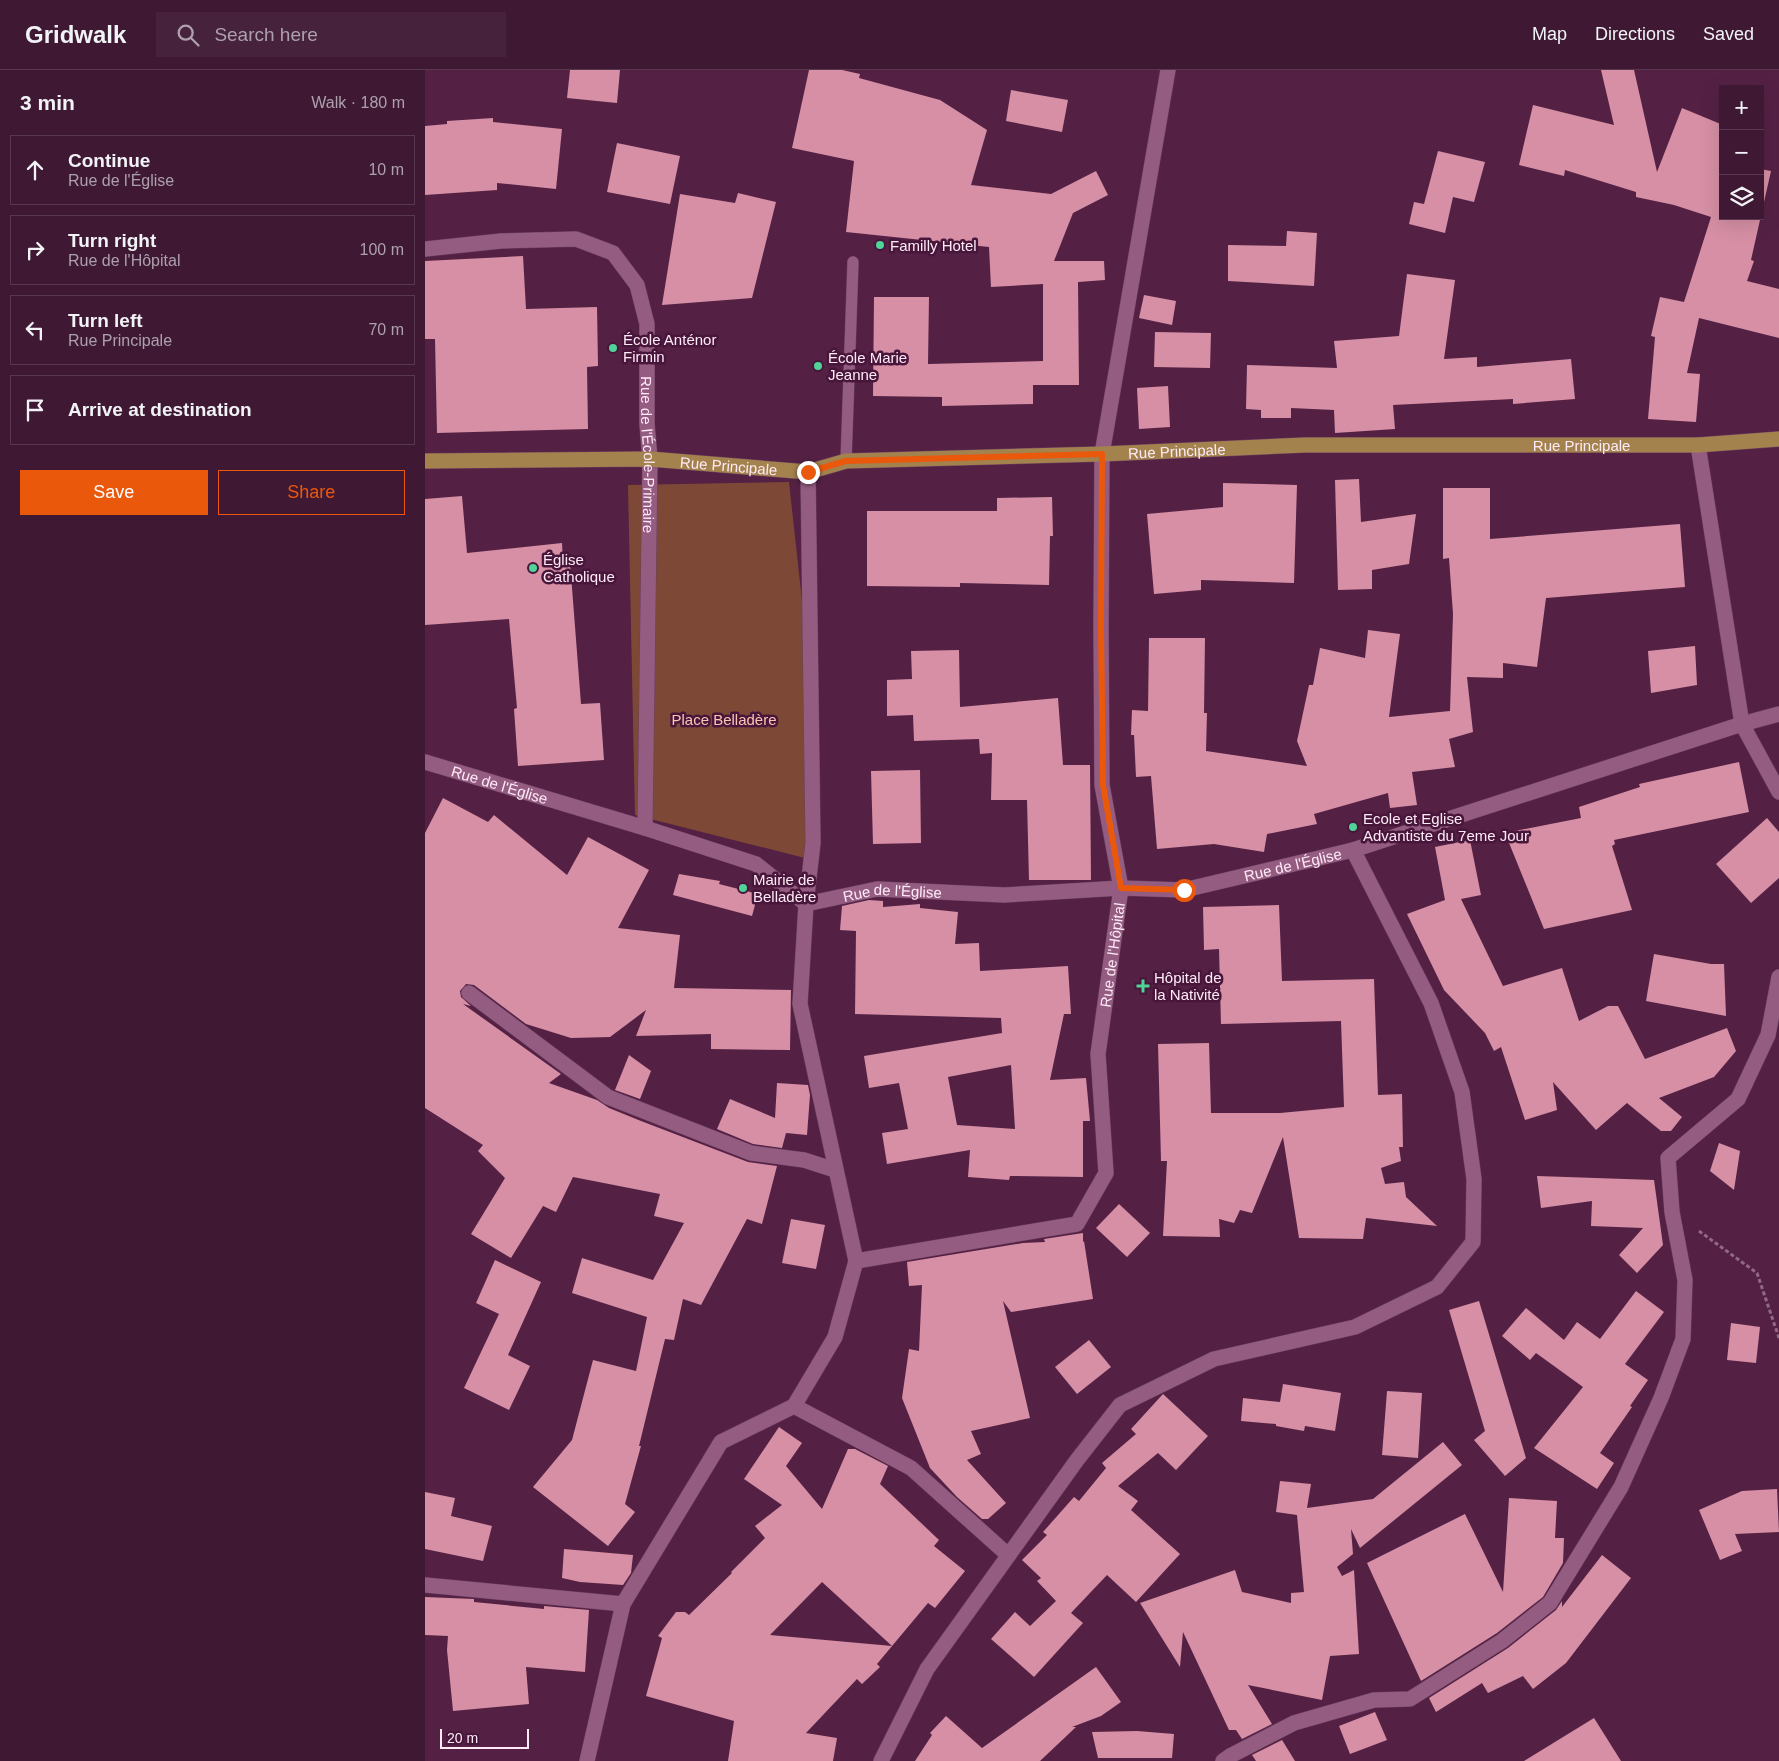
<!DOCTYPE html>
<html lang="en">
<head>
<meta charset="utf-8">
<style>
	body { margin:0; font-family:Arial,sans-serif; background:#46223c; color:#f1f3f6 }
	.controls { position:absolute; right:15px; top:15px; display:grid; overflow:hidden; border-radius:0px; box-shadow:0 5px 20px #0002 }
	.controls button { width:45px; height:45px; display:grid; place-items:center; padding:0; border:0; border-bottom:1px solid #58384f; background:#3f1934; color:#f1f3f6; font:25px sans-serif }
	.scale { position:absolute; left:15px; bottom:12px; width:89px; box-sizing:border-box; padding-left:5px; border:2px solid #feeaf7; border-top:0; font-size:14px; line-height:18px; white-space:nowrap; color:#feeaf7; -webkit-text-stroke:4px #48163a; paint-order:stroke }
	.stop { position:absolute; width:15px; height:15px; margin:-11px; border:4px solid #ea580c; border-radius:50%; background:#fff }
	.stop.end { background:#ea580c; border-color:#fff; box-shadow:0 1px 5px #0008 }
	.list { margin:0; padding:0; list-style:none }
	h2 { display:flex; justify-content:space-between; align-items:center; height:65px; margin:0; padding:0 20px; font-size:21px }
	h2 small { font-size:16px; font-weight:400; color:#ada0ac }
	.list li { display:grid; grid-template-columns:32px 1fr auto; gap:15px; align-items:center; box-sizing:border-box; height:70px; margin:0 10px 10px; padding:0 10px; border:1px solid #58384f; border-radius:0px }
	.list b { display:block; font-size:19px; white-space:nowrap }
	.list p { margin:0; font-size:16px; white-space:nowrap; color:#ada0ac }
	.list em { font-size:16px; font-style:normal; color:#ada0ac }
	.actions { display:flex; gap:10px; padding:15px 20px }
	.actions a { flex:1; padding:11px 0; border:1px solid #ea580c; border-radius:0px; text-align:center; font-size:18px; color:#ea580c }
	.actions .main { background:#ea580c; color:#fff }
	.icon { flex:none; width:28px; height:28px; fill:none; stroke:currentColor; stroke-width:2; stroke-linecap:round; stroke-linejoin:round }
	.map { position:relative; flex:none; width:1354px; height:1691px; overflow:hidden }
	header { display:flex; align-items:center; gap:30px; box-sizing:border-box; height:70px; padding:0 25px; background:#3f1934; border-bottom:1px solid #58384f }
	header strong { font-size:24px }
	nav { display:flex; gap:28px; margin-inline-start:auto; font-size:18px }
	.search { width:350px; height:45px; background:#46223c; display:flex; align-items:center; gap:12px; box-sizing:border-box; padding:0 18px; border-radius:0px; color:#ada0ac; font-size:19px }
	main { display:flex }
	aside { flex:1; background:#3f1934 }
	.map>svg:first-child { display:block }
	.green { fill:#7d4936 }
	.building { fill:#d68fa4; fill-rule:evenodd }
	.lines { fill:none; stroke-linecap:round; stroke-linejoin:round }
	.service-casing { stroke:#6b4160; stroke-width:12 }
	.minor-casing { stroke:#6b4160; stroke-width:16 }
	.tertiary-casing { stroke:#6b4160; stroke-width:16 }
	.primary-casing { stroke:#6b4160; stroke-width:16 }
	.path { stroke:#916984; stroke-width:3; stroke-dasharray:4 2.5; stroke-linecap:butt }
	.service { stroke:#955c82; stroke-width:11 }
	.minor { stroke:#955c82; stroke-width:15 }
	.tertiary { stroke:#955c82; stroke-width:15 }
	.primary { stroke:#a3824d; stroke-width:15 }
	.route { stroke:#ea580c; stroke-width:6 }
	.poi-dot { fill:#50d398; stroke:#48163a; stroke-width:2 }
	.labels { text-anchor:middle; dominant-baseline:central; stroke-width:5; stroke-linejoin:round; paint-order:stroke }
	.poi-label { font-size:15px; fill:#feeaf7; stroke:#48163a; text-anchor:start }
	.street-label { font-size:15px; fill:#feeaf7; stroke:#48163a }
	.park-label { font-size:15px; fill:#fbc5b1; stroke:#48163a }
</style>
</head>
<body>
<header>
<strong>Gridwalk</strong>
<div class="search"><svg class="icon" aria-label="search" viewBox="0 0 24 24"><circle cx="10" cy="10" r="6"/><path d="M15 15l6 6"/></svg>Search here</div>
<nav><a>Map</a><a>Directions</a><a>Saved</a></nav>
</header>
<main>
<aside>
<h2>3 min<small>Walk · 180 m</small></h2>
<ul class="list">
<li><svg class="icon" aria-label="ahead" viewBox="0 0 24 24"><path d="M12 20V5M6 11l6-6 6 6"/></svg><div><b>Continue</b><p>Rue de l'Église</p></div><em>10 m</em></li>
<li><svg class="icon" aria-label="right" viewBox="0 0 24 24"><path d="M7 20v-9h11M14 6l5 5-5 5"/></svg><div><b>Turn right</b><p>Rue de l'Hôpital</p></div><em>100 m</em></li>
<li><svg class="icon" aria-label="left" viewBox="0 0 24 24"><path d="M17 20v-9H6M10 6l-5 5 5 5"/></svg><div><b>Turn left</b><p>Rue Principale</p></div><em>70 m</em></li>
<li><svg class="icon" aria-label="arrive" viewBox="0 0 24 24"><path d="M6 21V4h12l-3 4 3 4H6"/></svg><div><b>Arrive at destination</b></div></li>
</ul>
<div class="actions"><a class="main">Save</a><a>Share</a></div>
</aside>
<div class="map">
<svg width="1354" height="1691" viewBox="0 0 1354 1691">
	<rect width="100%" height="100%" fill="#542145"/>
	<path class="green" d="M 364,412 L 390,650 L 380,788 L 210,745 L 203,415 Z"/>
	<g class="building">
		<path d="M 145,0 L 195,0 L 192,33 L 142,28 Z"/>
		<path d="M 384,0 L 417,0 L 435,4 L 434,8 L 515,30 L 562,60 L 546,115 L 626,124 L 671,101 L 683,125 L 648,143 L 629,191 L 679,191 L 680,210 L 653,212 L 654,315 L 608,315 L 608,334 L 517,336 L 517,327 L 448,326 L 449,227 L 504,227 L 503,294 L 618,291 L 618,214 L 566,217 L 564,177 L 421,162 L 429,91 L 367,78 Z"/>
		<path d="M 1176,0 L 1209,0 L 1232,102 L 1257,38 L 1298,55 L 1298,146 L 1335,146 L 1335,99 L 1346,101 L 1326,190 L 1329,191 L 1322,211 L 1354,219 L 1354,268 L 1274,248 L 1262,303 L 1275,304 L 1271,352 L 1223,349 L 1230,267 L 1226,266 L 1235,227 L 1259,232 L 1286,147 L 1249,135 L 1211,127 L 1211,122 L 1140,100 L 1139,106 L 1094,95 L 1108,35 L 1189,55 Z"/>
		<path d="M 586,20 L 643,30 L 637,62 L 581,51 Z"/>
		<path d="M 68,48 L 68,52 L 137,59 L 131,119 L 72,113 L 72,120 L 0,125 L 0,56 L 22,54 L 22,51 Z"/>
		<path d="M 192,73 L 255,86 L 245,134 L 182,122 Z"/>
		<path d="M 1013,81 L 1060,92 L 1049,132 L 1028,127 L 1020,163 L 984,154 L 989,132 L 999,134 Z"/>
		<path d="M 313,123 L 351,132 L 327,228 L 237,235 L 255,124 L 310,133 Z"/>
		<path d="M 862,161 L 892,163 L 889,216 L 803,211 L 803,175 L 861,176 Z"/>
		<path d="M 98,186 L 101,239 L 172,237 L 173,296 L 162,297 L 163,359 L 12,363 L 10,269 L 0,269 L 0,191 Z"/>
		<path d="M 982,204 L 1030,210 L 1019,289 L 1052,287 L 1052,297 L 1146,289 L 1150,329 L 1088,334 L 1088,329 L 968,335 L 970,359 L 910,363 L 909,340 L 866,338 L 866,348 L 836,348 L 836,340 L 821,339 L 822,295 L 912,298 L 909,271 L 974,266 Z"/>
		<path d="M 719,225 L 751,231 L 747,255 L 714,248 Z"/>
		<path d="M 730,262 L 786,263 L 785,298 L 729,297 Z"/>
		<path d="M 743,316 L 745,357 L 714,359 L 712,318 Z"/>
		<path d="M 934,409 L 936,452 L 991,444 L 984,494 L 947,500 L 947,519 L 913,520 L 910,410 Z"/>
		<path d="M 798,413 L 872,415 L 869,513 L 776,510 L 776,520 L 729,524 L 722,444 L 798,437 Z"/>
		<path d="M 1018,418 L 1065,418 L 1065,469 L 1255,454 L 1260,517 L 1121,528 L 1112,597 L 1078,593 L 1078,608 L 1042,607 L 1048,662 L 1024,669 L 1030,697 L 987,702 L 992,735 L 965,738 L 963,723 L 889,744 L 892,754 L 842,764 L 839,782 L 789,774 L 732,779 L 726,706 L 711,707 L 709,665 L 706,665 L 707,640 L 723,641 L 724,568 L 780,568 L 779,643 L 782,643 L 781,681 L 882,696 L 872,671 L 884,615 L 888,615 L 895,578 L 940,588 L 943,560 L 975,564 L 964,647 L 1025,641 L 1028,544 L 1024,488 L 1018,489 Z"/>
		<path d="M 37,426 L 42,483 L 137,473 L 138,493 L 145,492 L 156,634 L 175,633 L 179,690 L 93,696 L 89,639 L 92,638 L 84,549 L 0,555 L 0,429 Z"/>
		<path d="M 627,427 L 628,466 L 625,466 L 624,515 L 535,513 L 535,517 L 442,516 L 442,441 L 572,441 L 572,428 Z"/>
		<path d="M 1270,576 L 1272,615 L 1226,623 L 1223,581 Z"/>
		<path d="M 534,580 L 535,637 L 633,628 L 638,695 L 665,695 L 666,810 L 604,810 L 602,730 L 566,730 L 567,683 L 555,684 L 554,669 L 489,671 L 488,645 L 462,646 L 462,610 L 487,609 L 486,581 Z"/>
		<path d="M 1314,692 L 1324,742 L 1189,770 L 1190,774 L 1187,776 L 1207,840 L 1119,859 L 1080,763 L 1156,748 L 1154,737 L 1215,717 L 1214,714 Z"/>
		<path d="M 495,700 L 496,773 L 448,774 L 446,701 Z"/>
		<path d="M 18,728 L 63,752 L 69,745 L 142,805 L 163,767 L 224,800 L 193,858 L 255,865 L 249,918 L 366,920 L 365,980 L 286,979 L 286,964 L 211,966 L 221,940 L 185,967 L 146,968 L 101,954 L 49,915 L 41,914 L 35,921 L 36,927 L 46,936 L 38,934 L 136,1004 L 124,1013 L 172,1030 L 184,1038 L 216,1051 L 323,1092 L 352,1096 L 337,1154 L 322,1149 L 276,1235 L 258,1229 L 249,1270 L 240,1269 L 214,1376 L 216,1376 L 200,1434 L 210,1442 L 183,1476 L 108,1417 L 147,1370 L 168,1290 L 211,1301 L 222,1247 L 147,1223 L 157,1188 L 228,1210 L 259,1153 L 229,1146 L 235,1124 L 148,1107 L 131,1142 L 118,1136 L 86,1188 L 46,1164 L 80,1108 L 53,1081 L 58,1075 L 0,1038 L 0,763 Z"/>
		<path d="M 1342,748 L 1354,762 L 1354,808 L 1326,833 L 1291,794 Z"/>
		<path d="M 1045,770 L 1056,825 L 1036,829 L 1078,916 L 1137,898 L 1154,951 L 1183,936 L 1193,936 L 1220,989 L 1302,958 L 1311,981 L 1289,1007 L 1234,1028 L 1257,1047 L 1246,1061 L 1236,1061 L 1202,1033 L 1171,1060 L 1128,1012 L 1132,1040 L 1100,1050 L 1076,977 L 1069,981 L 1060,963 L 1019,920 L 982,844 L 1020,830 L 1010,777 Z"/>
		<path d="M 254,804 L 295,811 L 294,814 L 333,824 L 327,846 L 248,825 Z"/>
		<path d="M 444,830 L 458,831 L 458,837 L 495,834 L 495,838 L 533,842 L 530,874 L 554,873 L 555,901 L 643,896 L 646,944 L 639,944 L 625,1010 L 661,1008 L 665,1051 L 658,1051 L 658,1107 L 585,1106 L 584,1110 L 543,1107 L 545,1080 L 462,1094 L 457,1063 L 483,1059 L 474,1013 L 444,1018 L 439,986 L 577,963 L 576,948 L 430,944 L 431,861 L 415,860 L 417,836 ZM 586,995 L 590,1059 L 532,1055 L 523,1007 Z"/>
		<path d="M 854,835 L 857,911 L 949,909 L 953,1025 L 977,1024 L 978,1077 L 974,1077 L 976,1091 L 956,1098 L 960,1114 L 979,1112 L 981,1127 L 1012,1156 L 941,1148 L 938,1169 L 874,1168 L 858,1067 L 827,1143 L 815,1140 L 809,1153 L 794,1149 L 795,1167 L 738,1166 L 742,1091 L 736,1091 L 733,974 L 784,973 L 786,1043 L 855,1043 L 919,1037 L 916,951 L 796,954 L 794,879 L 779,880 L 778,837 Z"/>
		<path d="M 1229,884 L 1286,894 L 1299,894 L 1301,946 L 1221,931 Z"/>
		<path d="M 204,985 L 226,1001 L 215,1029 L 190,1020 Z"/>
		<path d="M 352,1013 L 383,1015 L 385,1025 L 382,1065 L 361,1063 L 357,1078 L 328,1074 L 292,1059 L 305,1029 L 350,1048 Z"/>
		<path d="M 1294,1073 L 1315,1081 L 1309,1120 L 1285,1101 Z"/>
		<path d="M 1112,1106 L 1229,1110 L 1238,1175 L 1212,1203 L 1194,1185 L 1218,1158 L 1166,1156 L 1167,1131 L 1116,1138 Z"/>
		<path d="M 694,1134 L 725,1163 L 702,1187 L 671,1158 Z"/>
		<path d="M 366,1149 L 400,1155 L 391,1199 L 357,1193 Z"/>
		<path d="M 658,1163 L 658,1172 L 659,1171 L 668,1229 L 586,1242 L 578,1231 L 605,1348 L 546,1361 L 556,1384 L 542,1390 L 581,1433 L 563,1449 L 557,1449 L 532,1427 L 505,1398 L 477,1328 L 484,1279 L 494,1281 L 497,1215 L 484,1216 L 482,1192 L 598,1173 L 620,1172 L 619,1169 Z"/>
		<path d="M 70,1190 L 116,1212 L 83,1285 L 105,1296 L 84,1340 L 39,1318 L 74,1244 L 51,1233 Z"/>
		<path d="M 1211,1221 L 1239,1242 L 1200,1294 L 1223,1310 L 1205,1336 L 1207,1337 L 1175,1383 L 1189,1393 L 1172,1419 L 1109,1378 L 1158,1317 L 1111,1283 L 1105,1290 L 1077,1266 L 1101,1238 L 1139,1270 L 1152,1252 L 1175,1269 Z"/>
		<path d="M 1054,1231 L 1101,1388 L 1080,1406 L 1049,1370 L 1060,1361 L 1024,1240 Z"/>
		<path d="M 1306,1253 L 1335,1257 L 1331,1293 L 1302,1290 Z"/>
		<path d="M 664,1270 L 686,1297 L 652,1324 L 630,1297 Z"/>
		<path d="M 858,1314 L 916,1323 L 910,1361 L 880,1356 L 879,1361 L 851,1356 L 851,1354 L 816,1351 L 818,1328 L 855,1332 Z"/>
		<path d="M 962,1321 L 997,1323 L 993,1388 L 957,1385 Z"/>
		<path d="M 738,1324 L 783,1366 L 751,1400 L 733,1383 L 693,1416 L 713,1431 L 706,1440 L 755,1484 L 711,1532 L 682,1505 L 646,1543 L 658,1553 L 609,1607 L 566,1569 L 590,1542 L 605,1556 L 631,1531 L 612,1511 L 616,1508 L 597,1490 L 622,1465 L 618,1462 L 649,1427 L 654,1431 L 681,1398 L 677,1393 L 711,1364 L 706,1359 Z"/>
		<path d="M 354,1357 L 377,1373 L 361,1396 L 397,1439 L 423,1379 L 430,1379 L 463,1396 L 455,1414 L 514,1470 L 509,1476 L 540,1501 L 510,1538 L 503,1533 L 452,1594 L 455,1597 L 437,1614 L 432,1609 L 381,1663 L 412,1668 L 408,1691 L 303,1691 L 309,1651 L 221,1626 L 237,1568 L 233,1566 L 251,1542 L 260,1542 L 264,1545 L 307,1503 L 306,1502 L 340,1468 L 330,1456 L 357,1435 L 319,1409 ZM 397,1512 L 467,1576 L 345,1565 Z"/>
		<path d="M 1018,1372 L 1037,1395 L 935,1478 L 926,1459 L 928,1484 L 912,1497 L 917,1506 L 929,1500 L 934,1584 L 905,1586 L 897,1630 L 823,1615 L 847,1654 L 817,1669 L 811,1660 L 804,1660 L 758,1562 L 755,1597 L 715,1533 L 810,1500 L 817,1522 L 866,1533 L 866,1523 L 879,1522 L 872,1445 L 851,1442 L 855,1411 L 886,1414 L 882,1438 L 948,1429 Z"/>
		<path d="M 1352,1419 L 1354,1462 L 1310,1464 L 1317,1481 L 1295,1490 L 1274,1440 L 1317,1421 Z"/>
		<path d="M 0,1422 L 30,1428 L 26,1446 L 67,1456 L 58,1491 L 0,1479 Z"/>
		<path d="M 1084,1428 L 1132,1431 L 1130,1468 L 1139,1468 L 1138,1493 L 1118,1527 L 1072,1563 L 996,1611 L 942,1493 L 1040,1444 L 1078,1522 Z"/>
		<path d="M 139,1479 L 208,1485 L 206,1503 L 198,1515 L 155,1512 L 137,1508 Z"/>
		<path d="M 1177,1485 L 1206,1508 L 1141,1593 L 1108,1619 L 1098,1606 L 1063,1623 L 1057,1613 L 1011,1642 L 1004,1628 L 1083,1578 L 1131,1540 L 1137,1531 L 1137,1537 Z"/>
		<path d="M 0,1527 L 49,1529 L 49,1532 L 119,1539 L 119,1536 L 164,1540 L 160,1602 L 101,1597 L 104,1634 L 28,1641 L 22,1580 L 23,1566 L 0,1565 Z"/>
		<path d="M 671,1597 L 696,1632 L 676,1646 L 647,1657 L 651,1657 L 615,1691 L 490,1691 L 507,1665 L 505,1663 L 521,1646 L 557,1678 Z"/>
		<path d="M 950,1642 L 962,1670 L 925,1684 L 914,1656 Z"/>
		<path d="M 1169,1648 L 1196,1691 L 1099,1691 Z"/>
		<path d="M 712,1661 L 749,1664 L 747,1688 L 673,1688 L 667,1662 Z"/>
		<path d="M 857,1670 L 870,1691 L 831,1691 L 827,1685 Z"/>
	</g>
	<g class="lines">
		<defs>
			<path id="service" d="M 421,391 L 428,192"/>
			<g id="minor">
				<path id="s1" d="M 0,179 L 76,171 L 151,169 L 188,183 L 212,215 L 222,254 L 222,354 L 225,389 L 220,758"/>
				<path d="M 1273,375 L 1317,654 L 1354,722"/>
				<path id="s2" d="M 0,692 L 220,758 L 331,794 L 381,834 L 452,819 L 579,825 L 696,818 L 759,820 L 928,780 L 1317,654 L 1354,644"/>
				<path d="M 44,923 L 183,1027 L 326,1083 L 379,1090 L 410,1100"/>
				<path id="s3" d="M 431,1191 L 652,1154 L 681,1103 L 673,984 L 696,818 L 677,715 L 676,557 L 677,384 L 743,0"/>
				<path d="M 369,1336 L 486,1398 L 583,1485"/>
				<path d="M 0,1515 L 198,1534"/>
				<path d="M 456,1691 L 502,1599 L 652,1390 L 695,1335 L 789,1289 L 930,1257 L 1012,1217 L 1048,1172 L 1049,1109 L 1037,1022 L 1006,933 L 928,780"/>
				<path d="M 798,1691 L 805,1686 L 869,1653 L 949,1630 L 985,1629 L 1077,1571 L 1125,1533 L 1196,1417 L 1236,1328 L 1258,1269 L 1260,1210 L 1247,1142 L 1243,1088 L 1313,1029 L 1343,965 L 1354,907"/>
			</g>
			<path id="tertiary" d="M 162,1691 L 198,1534 L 296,1372 L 369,1336 L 410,1267 L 431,1191 L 375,934 L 381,834 L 388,773 L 383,402"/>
			<g id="primary">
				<path id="s4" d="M 0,391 L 225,389 L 383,402 L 421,391 L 677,384 L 880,375 L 1273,375 L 1354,369"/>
			</g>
		</defs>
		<use href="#service" class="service-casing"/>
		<use href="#minor" class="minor-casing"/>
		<use href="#tertiary" class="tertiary-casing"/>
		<use href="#primary" class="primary-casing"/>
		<path class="path" d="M 1274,1161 L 1332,1203 L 1354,1268"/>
		<use href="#service" class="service"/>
		<use href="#minor" class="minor"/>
		<use href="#tertiary" class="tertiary"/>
		<use href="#primary" class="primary"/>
	</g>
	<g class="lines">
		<path class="route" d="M 383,402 L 421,391 L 677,384 L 676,557 L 678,715 L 696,818 L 759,820"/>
	</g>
	<g class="poi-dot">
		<circle cx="455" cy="175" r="5"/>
		<circle cx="188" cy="278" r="5"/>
		<circle cx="393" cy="296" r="5"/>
		<circle cx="108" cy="498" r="5"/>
		<circle cx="928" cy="757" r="5"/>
		<circle cx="318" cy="818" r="5"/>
		<path d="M715.5 908.5h5v5h5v5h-5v5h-5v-5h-5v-5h5z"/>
	</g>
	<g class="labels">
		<g class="poi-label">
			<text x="465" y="175">Familly Hotel</text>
			<text x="198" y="269">École Anténor<tspan x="198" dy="17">Firmin</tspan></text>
			<text x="403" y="287">École Marie<tspan x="403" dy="17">Jeanne</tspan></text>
			<text x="118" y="489">Église<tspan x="118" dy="17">Catholique</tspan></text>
			<text x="938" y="748">Ecole et Eglise<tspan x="938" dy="17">Advantiste du 7eme Jour</tspan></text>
			<text x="328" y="809">Mairie de<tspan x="328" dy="17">Belladère</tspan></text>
			<text x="729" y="907">Hôpital de<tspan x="729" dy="17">la Nativité</tspan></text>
		</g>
		<g class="street-label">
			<text stroke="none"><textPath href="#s4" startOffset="1159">Rue Principale</textPath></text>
			<text stroke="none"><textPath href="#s4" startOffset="754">Rue Principale</textPath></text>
			<text stroke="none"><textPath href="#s1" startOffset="402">Rue de l'École-Primaire</textPath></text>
			<text stroke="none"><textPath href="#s4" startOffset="304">Rue Principale</textPath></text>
			<text stroke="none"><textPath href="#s2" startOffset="78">Rue de l'Église</textPath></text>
			<text stroke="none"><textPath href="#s2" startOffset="902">Rue de l'Église</textPath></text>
			<text stroke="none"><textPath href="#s2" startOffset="498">Rue de l'Église</textPath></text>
			<text stroke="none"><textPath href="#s3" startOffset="502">Rue de l'Hôpital</textPath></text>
		</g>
		<g class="park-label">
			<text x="299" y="649">Place Belladère</text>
		</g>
	</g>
</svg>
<div class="controls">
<button>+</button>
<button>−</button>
<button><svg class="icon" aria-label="layers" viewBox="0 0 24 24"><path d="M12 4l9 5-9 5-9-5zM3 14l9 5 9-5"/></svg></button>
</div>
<div class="scale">20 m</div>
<div class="stop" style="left:759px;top:820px"></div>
<div class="stop end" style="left:383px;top:402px"></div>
</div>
</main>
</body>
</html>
